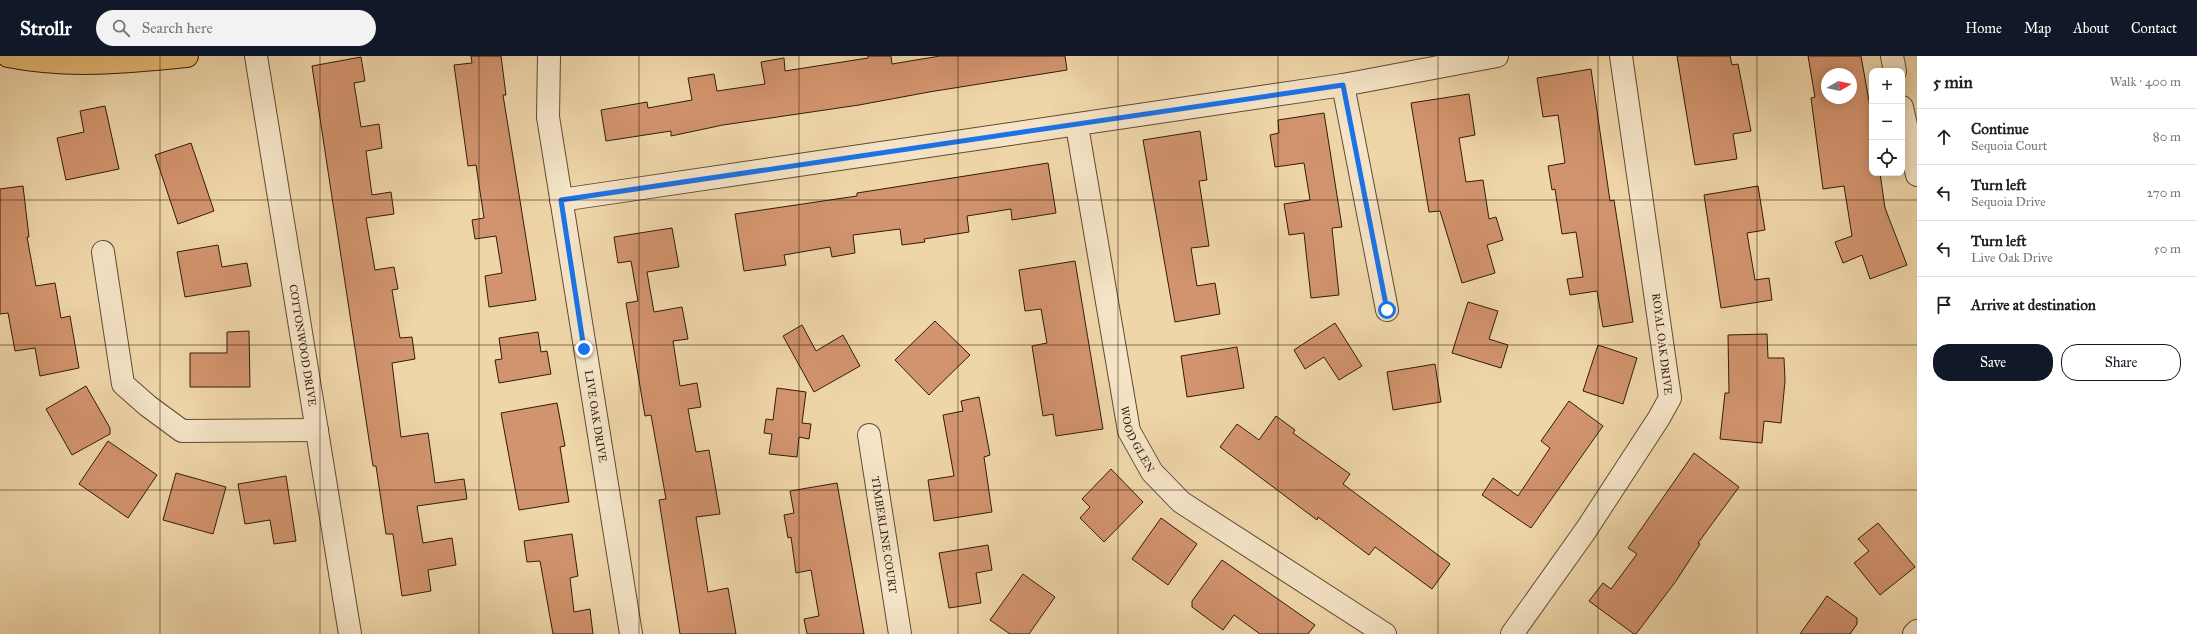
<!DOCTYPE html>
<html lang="en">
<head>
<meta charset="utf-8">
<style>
	body { margin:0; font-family:"IM FELL Great Primer",serif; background:#f2f2f2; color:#222 }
	.controls { position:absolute; right:12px; top:12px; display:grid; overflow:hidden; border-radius:8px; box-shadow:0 2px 10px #0003 }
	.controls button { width:36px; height:36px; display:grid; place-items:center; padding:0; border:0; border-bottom:1px solid #e0e0e0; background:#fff; color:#222; font:20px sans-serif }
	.compass { position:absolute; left:1821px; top:12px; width:36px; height:36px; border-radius:50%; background:#fff; box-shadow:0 2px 10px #0003; rotate:81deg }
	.stop { position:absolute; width:12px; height:12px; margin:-9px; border:3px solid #1a73e8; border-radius:50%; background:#fff }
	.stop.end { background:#1a73e8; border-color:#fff; box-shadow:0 1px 4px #0008 }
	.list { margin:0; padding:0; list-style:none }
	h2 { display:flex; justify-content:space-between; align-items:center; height:52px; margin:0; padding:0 16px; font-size:17px }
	h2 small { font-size:13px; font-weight:400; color:#767676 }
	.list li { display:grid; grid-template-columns:26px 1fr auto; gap:12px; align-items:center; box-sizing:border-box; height:56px; padding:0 16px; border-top:1px solid #e0e0e0 }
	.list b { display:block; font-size:15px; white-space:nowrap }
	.list p { margin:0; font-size:13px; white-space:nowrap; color:#767676 }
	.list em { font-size:13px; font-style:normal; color:#767676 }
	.actions { display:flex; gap:8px; padding:12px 16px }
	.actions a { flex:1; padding:9px 0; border:1px solid #111827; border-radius:16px; text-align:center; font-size:14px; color:#111827 }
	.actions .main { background:#111827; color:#fff }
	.icon { flex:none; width:22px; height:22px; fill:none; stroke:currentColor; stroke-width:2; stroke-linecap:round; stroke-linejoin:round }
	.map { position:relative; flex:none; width:1917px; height:578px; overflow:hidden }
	header { display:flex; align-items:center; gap:24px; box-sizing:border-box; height:56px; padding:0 20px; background:#111827; color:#fff }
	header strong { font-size:19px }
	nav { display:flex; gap:22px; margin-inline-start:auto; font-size:14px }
	.search { width:280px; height:36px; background:#f2f2f2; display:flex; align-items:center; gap:10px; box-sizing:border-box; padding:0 14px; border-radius:22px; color:#767676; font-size:15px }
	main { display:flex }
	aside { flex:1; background:#fff }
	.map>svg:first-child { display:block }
	.building { fill:#d2946e; stroke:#321b0b; fill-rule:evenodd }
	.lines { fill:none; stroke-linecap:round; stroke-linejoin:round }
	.minor-casing { stroke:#614a32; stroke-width:24 }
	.major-casing { stroke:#321b0b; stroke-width:24 }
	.minor { stroke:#f5e4c7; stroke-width:22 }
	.major { stroke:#e8bb74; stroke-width:22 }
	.route { stroke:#1a73e8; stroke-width:5 }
	.grid { fill:none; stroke:#321b0b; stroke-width:1; stroke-opacity:0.55 }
	.labels { text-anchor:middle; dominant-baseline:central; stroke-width:4; stroke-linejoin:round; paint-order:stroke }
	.street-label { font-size:11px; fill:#321b0b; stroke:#f5e4c7 }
</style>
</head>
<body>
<header>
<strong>Strollr</strong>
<div class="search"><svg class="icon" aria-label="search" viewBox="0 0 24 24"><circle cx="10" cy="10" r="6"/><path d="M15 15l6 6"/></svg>Search here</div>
<nav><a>Home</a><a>Map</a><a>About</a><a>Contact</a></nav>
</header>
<main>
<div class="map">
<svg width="1917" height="578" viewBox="0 0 1917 578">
	<rect width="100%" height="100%" fill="#efd6a9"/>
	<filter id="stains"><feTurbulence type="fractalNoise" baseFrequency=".005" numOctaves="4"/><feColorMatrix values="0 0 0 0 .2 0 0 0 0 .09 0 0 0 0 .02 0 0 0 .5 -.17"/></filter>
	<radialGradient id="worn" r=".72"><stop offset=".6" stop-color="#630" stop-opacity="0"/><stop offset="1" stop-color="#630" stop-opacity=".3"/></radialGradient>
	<g class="building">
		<path d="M 471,0 L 501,0 L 506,39 L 503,39 L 536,244 L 489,251 L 485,220 L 502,217 L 496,180 L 475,183 L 472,164 L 484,162 L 476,109 L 468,110 L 454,9 L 472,7 Z"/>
		<path d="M 868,0 L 891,0 L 892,8 L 940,0 L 1065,0 L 1067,14 L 929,36 L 859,49 L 723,69 L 671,80 L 671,75 L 606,85 L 601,54 L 647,46 L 648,52 L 692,44 L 688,22 L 714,18 L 717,35 L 765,28 L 761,6 L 784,2 L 785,15 L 868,2 Z"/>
		<path d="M 1677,0 L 1730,0 L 1732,9 L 1738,8 L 1751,75 L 1733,78 L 1737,103 L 1695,109 Z"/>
		<path d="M 1808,0 L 1861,0 L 1872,62 L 1872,117 L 1880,117 L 1885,152 L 1907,209 L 1870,223 L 1862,199 L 1843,207 L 1835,186 L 1852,180 L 1844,130 L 1823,133 L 1811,42 L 1815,41 ZM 1827,18 L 1851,18 L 1851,42 L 1827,42 Z"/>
		<path d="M 361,1 L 365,25 L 354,27 L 361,71 L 379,68 L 382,92 L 366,95 L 372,139 L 391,136 L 394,158 L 366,162 L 375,214 L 394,211 L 398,233 L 392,234 L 400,282 L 412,281 L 415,303 L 392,307 L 401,381 L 428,377 L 435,427 L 464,423 L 467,443 L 417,450 L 423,487 L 452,482 L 456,509 L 428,514 L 431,535 L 402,540 L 393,478 L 386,478 L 376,410 L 373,410 L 312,10 Z"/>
		<path d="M 1591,13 L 1610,145 L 1614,144 L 1633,266 L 1603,271 L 1597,235 L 1570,239 L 1567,223 L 1583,221 L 1576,176 L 1562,178 L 1555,133 L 1552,134 L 1548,110 L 1565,107 L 1558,59 L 1543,61 L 1537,22 Z"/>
		<path d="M 1469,38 L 1475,79 L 1459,82 L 1466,126 L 1483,124 L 1489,163 L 1496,161 L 1503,184 L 1487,189 L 1495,217 L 1462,227 L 1440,155 L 1429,156 L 1411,47 Z"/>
		<path d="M 105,50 L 119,113 L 66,124 L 57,82 L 84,76 L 80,55 Z"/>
		<path d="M 1324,57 L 1342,171 L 1332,172 L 1339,239 L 1311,242 L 1304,177 L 1289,179 L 1284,148 L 1310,144 L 1304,107 L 1275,111 L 1270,79 L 1279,77 L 1278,64 Z"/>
		<path d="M 1200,75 L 1207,124 L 1199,125 L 1209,190 L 1191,192 L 1197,230 L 1215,227 L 1220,258 L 1175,266 L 1143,84 Z"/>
		<path d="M 191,87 L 214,155 L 178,168 L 155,99 Z"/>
		<path d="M 1048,107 L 1056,157 L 1012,164 L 1011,153 L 967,160 L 969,176 L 924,183 L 925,186 L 902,189 L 900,173 L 853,179 L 855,197 L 832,201 L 830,191 L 784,199 L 786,209 L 744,215 L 735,158 L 857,140 L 857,137 Z"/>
		<path d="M 23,130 L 29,181 L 27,181 L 36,230 L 55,227 L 61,262 L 70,260 L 79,312 L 40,320 L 35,292 L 15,295 L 8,257 L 0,258 L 0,133 Z"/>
		<path d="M 1758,130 L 1765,174 L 1747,177 L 1755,224 L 1769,222 L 1772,244 L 1721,252 L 1704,139 Z"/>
		<path d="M 672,172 L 679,211 L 647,216 L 654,256 L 682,251 L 688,283 L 673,285 L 680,330 L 697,327 L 701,351 L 688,353 L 696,396 L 709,394 L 720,458 L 696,461 L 703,504 L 708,536 L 728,532 L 736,578 L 680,578 L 659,444 L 666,443 L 651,359 L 645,360 L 626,247 L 638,245 L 631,205 L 618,207 L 614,181 Z"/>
		<path d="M 218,189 L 222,211 L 247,207 L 251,230 L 185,241 L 177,196 Z"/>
		<path d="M 1075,205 L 1103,373 L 1056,380 L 1053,358 L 1043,360 L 1032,290 L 1047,287 L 1041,253 L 1025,255 L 1019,214 Z"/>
		<path d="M 1468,246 L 1498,255 L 1489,283 L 1508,289 L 1501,312 L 1452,297 Z"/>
		<path d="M 935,265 L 970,299 L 929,339 L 895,304 Z"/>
		<path d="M 1335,267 L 1362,310 L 1339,324 L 1324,301 L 1305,313 L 1294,294 Z"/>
		<path d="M 802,269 L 816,295 L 843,279 L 860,310 L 814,336 L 783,280 Z"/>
		<path d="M 249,275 L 250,331 L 190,331 L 190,297 L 227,297 L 227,276 Z"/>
		<path d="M 538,276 L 541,296 L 547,295 L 551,318 L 499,327 L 495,304 L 502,303 L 499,282 Z"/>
		<path d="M 1767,278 L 1768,302 L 1784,302 L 1785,325 L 1781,367 L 1764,365 L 1762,387 L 1720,383 L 1725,337 L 1729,337 L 1728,279 Z"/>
		<path d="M 1598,289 L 1637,302 L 1623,348 L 1583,335 Z"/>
		<path d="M 1237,291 L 1244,332 L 1187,341 L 1181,300 Z"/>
		<path d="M 1435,308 L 1441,346 L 1393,354 L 1387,316 Z"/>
		<path d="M 86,330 L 110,372 L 110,378 L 72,399 L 46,353 Z"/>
		<path d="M 777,332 L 806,336 L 802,367 L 811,368 L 809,383 L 799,381 L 797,401 L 769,398 L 772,378 L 764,377 L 766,363 L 773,364 Z"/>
		<path d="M 979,341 L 990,399 L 984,401 L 992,456 L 934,465 L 928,424 L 954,420 L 943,359 L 963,355 L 961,345 Z"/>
		<path d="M 1569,345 L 1603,370 L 1531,472 L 1482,439 L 1493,422 L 1518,440 L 1550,392 L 1541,385 Z"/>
		<path d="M 557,347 L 565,390 L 560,391 L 569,446 L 519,454 L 501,357 Z"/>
		<path d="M 1276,360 L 1295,374 L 1293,377 L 1350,418 L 1343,428 L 1450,508 L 1432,533 L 1375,491 L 1369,499 L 1318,461 L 1317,464 L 1220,391 L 1237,368 L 1259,384 Z"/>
		<path d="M 108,385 L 157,419 L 128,462 L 79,428 Z"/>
		<path d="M 1694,397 L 1739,431 L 1698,487 L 1700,488 L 1676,525 L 1636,578 L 1634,578 L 1589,545 L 1603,527 L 1611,533 L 1637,498 L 1628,492 Z"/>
		<path d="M 1111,413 L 1143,446 L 1104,486 L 1080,462 L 1090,451 L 1082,443 Z"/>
		<path d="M 176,417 L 226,431 L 213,478 L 163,464 Z"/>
		<path d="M 286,420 L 296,485 L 274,488 L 270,464 L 245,468 L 238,428 Z"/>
		<path d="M 837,427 L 864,578 L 807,578 L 804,563 L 819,560 L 811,514 L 796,517 L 791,481 L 788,482 L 784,459 L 794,457 L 790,435 Z"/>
		<path d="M 1161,462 L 1197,488 L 1168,529 L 1132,503 Z"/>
		<path d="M 1878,467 L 1915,511 L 1880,539 L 1854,507 L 1869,495 L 1858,483 Z"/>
		<path d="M 572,478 L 578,520 L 570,522 L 574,556 L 590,553 L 593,578 L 553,578 L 540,505 L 527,506 L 524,485 Z"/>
		<path d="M 988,489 L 992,514 L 976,517 L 981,547 L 949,552 L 939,497 Z"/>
		<path d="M 1222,504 L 1315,569 L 1308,578 L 1260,578 L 1234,559 L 1223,574 L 1192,551 L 1192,545 Z"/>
		<path d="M 1023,518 L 1055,541 L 1029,578 L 1010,578 L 990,564 Z"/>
		<path d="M 1827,540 L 1857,562 L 1857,568 L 1850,578 L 1800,578 Z"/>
	</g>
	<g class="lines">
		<defs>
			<g id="minor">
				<path id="s1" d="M 256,0 L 350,578"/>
				<path id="s2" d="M 549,0 L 548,61 L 631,578"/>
				<path d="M 1892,0 L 1895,15"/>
				<path d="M 1343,29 L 1387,254"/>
				<path d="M 1902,51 L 1917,119"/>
				<path id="s3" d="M 1077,70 L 1129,375 L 1152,416 L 1181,446 L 1385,578"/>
				<path d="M 561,144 L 1343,29 L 1497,0"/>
				<path d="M 103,196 L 123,328 L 148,350 L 182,375 L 317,374"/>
				<path id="s4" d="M 869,379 L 900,578"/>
				<path d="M 1512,578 L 1586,474 L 1659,362 L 1670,342 L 1621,0"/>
				<path d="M 1914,578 L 1917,575"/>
			</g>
			<path id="major" d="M 8,0 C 68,12 127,6 187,0"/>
		</defs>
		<use href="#minor" class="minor-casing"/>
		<use href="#major" class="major-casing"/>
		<use href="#minor" class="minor"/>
		<use href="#major" class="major"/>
	</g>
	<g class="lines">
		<path class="route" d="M 584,293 L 561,144 L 1343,29 L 1387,254"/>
	</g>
	<path class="grid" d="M 160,0 L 160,578M 320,0 L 320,578M 479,0 L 479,578M 639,0 L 639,578M 799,0 L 799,578M 958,0 L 958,578M 1118,0 L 1118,578M 1278,0 L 1278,578M 1438,0 L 1438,578M 1598,0 L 1598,578M 1757,0 L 1757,578M 0,144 L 1917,144M 0,289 L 1917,289M 0,434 L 1917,434"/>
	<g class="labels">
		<g class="street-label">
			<text transform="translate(1662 288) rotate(83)">ROYAL OAK DRIVE</text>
			<text stroke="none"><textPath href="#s1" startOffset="293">COTTONWOOD DRIVE</textPath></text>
			<text stroke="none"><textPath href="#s2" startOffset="364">LIVE OAK DRIVE</textPath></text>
			<text stroke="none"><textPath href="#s3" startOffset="320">WOOD GLEN</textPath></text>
			<text stroke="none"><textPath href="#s4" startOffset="101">TIMBERLINE COURT</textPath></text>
		</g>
	</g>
	<rect width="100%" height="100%" filter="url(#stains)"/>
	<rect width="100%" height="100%" fill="url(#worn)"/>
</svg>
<div class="controls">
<button>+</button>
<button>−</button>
<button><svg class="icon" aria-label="locate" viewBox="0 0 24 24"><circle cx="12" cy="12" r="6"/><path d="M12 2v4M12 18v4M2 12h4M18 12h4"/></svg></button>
</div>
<svg class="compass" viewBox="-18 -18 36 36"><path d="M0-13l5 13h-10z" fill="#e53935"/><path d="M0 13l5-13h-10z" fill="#767676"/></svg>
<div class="stop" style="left:1387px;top:254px"></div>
<div class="stop end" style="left:584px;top:293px"></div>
</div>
<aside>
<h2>5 min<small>Walk · 400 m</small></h2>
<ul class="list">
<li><svg class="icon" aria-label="ahead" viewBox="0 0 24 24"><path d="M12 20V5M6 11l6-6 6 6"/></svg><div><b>Continue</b><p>Sequoia Court</p></div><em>80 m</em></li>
<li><svg class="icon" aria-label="left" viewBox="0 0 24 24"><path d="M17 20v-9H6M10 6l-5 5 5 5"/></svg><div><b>Turn left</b><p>Sequoia Drive</p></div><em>270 m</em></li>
<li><svg class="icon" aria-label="left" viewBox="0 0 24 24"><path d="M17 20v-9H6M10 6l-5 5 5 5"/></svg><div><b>Turn left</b><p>Live Oak Drive</p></div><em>50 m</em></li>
<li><svg class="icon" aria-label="arrive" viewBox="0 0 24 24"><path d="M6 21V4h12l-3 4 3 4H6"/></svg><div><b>Arrive at destination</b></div></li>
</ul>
<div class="actions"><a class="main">Save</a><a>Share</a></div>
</aside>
</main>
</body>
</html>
